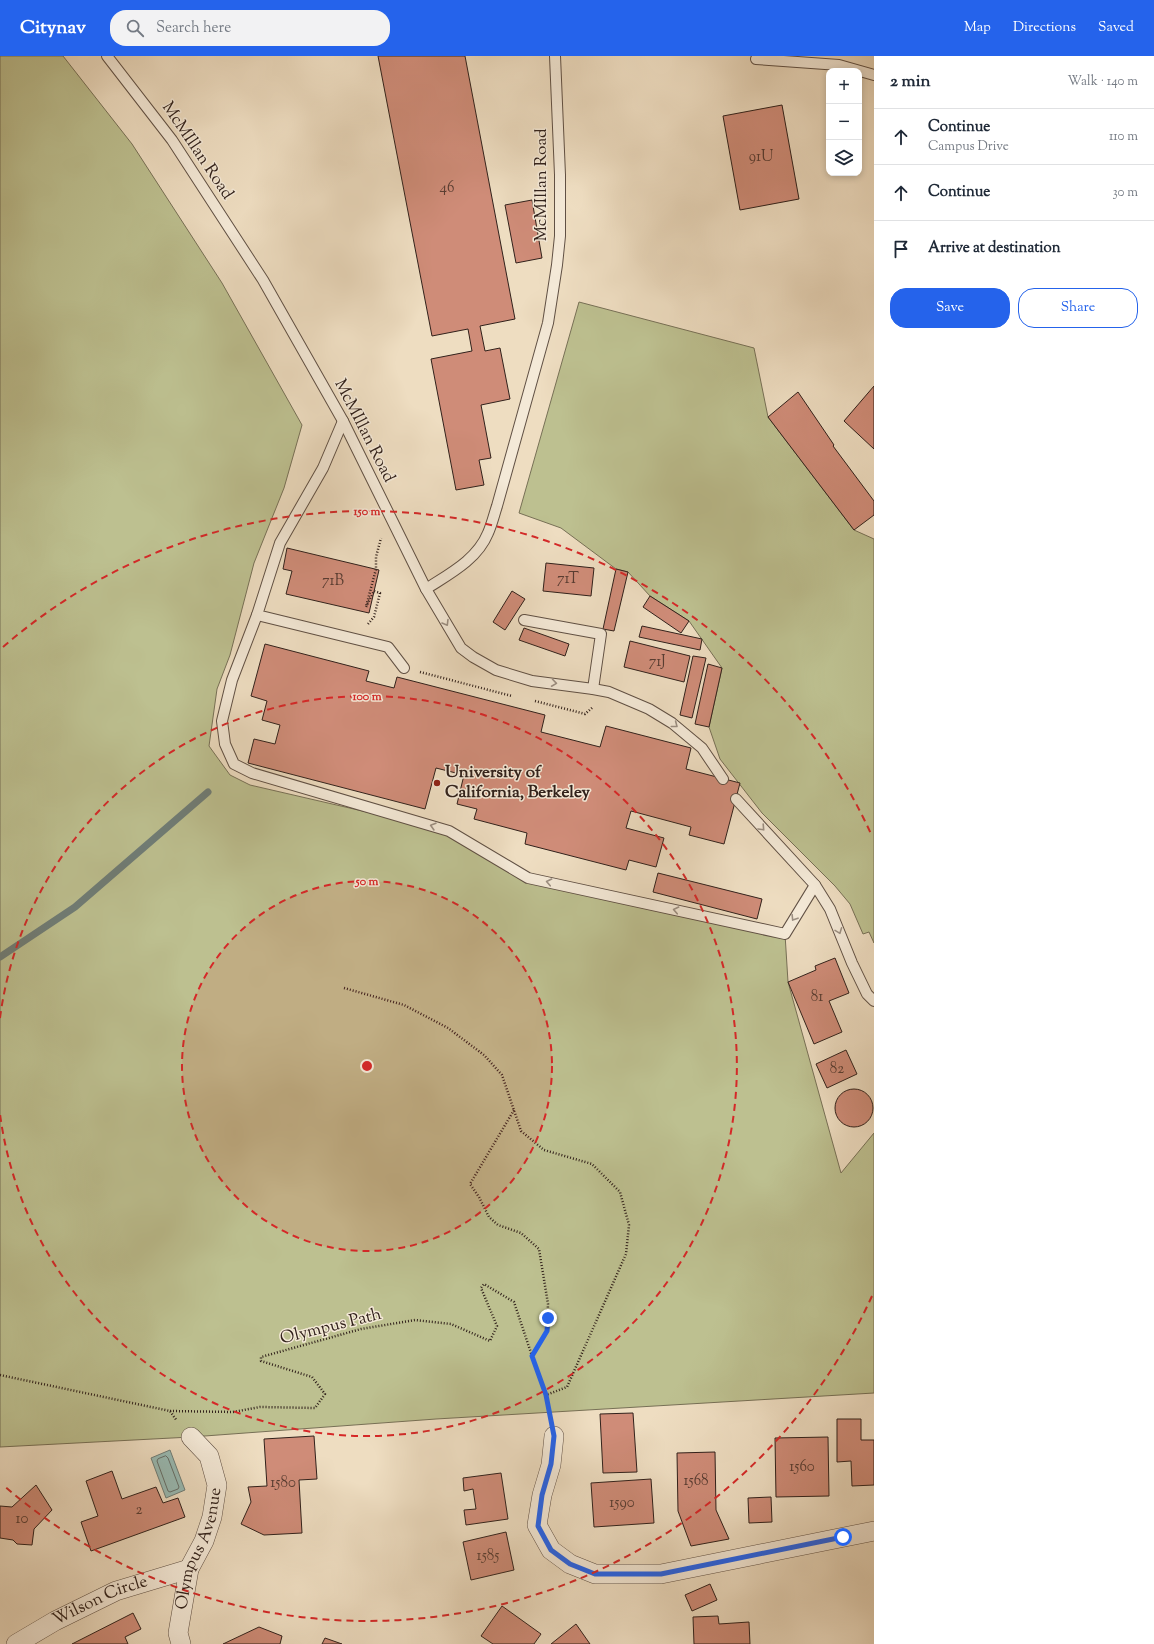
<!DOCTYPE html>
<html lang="en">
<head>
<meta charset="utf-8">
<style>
	body { margin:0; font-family:"Sorts Mill Goudy",serif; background:#f2f2f3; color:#1f2937 }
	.controls { position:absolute; right:12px; top:12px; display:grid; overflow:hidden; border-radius:8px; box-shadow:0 2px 6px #0003 }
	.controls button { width:36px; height:36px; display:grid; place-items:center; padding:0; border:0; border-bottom:1px solid #e0e1e3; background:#fff; color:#1f2937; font:20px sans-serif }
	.stop { position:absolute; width:12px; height:12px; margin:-9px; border:3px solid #2563eb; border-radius:50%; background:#fff }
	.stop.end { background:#2563eb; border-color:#fff; box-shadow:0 1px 4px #0008 }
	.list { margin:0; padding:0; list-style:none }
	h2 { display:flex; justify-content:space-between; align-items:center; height:52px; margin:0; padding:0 16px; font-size:17px }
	h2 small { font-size:13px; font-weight:400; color:#747a83 }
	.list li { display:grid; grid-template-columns:26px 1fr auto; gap:12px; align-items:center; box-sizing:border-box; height:56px; padding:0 16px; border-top:1px solid #e0e1e3 }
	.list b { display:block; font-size:15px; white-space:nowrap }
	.list p { margin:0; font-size:13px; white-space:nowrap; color:#747a83 }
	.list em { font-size:13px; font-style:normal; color:#747a83 }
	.actions { display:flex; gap:8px; padding:12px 16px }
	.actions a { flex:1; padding:9px 0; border:1px solid #2563eb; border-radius:16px; text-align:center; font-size:14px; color:#2563eb }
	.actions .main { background:#2563eb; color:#fff }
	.icon { flex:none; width:22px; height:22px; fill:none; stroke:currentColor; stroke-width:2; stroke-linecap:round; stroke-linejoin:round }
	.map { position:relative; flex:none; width:874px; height:1588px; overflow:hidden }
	header { display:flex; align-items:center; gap:24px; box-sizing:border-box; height:56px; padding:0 20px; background:#2563eb; color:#fff }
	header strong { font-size:19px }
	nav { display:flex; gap:22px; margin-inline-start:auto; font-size:14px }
	.search { width:280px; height:36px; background:#f2f2f3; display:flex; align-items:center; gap:10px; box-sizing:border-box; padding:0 14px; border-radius:16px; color:#747a83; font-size:15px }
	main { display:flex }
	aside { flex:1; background:#fff }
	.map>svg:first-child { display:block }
	.green { fill:#bdc090; stroke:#777056 }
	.water { fill:#99bbb4; stroke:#6f7d77 }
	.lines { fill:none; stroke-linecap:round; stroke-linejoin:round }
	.shore { stroke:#656e68; stroke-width:1 }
	.stream { stroke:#6f7d77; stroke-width:7 }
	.building { fill:#cf8c78; stroke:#31211b }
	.service-casing { stroke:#605044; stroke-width:12 }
	.minor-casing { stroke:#605044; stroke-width:20 }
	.path { stroke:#31211b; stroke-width:2.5; stroke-dasharray:1 2; stroke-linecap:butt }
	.service { stroke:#f4e9d7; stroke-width:10 }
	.minor { stroke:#f4e9d7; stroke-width:19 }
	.oneway { stroke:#9c8f82 }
	.route { stroke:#2563eb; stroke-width:5 }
	.ring { fill:none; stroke:#d62828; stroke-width:2; stroke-dasharray:7 5 }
	.poi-dot { fill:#8f2418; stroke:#f4e9d7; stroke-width:1.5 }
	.labels { text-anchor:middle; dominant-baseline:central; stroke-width:3; stroke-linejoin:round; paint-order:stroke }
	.number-label { font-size:15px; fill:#583c32 }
	.street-label { font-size:17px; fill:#31211b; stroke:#f4e9d7 }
	.poi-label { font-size:17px; font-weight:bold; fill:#31211b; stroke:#f4e9d7; text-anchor:start }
	.centre { fill:#d62828; stroke:#f4e9d7; stroke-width:2 }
	.ring-label { font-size:12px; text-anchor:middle; font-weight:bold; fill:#d62828; stroke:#f4e9d7; stroke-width:3; stroke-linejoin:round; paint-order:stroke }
</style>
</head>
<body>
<header>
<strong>Citynav</strong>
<div class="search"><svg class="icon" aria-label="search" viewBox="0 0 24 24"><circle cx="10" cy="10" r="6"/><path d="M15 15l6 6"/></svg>Search here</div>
<nav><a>Map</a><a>Directions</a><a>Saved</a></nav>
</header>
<main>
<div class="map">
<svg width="874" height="1588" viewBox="0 0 874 1588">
	<rect width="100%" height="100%" fill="#eeddc1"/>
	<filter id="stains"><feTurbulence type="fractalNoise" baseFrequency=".005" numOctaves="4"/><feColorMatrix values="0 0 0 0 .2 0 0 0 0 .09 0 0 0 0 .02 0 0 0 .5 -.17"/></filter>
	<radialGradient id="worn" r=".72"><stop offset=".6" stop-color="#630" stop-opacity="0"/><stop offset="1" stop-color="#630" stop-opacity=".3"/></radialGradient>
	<g class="green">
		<path d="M 0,0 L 63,0 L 132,88 L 222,227 L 302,369 L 284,432 L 254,507 L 230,599 L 217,633 L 209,690 L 230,719 L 250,729 L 449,775 L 528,822 L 785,878 L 788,926 L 841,1117 L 874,1077 L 874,1337 L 436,1363 L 191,1381 L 0,1391 Z"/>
		<path d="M 579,246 L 754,292 L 768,361 L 854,474 L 874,483 L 874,887 L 869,876 L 863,878 L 850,848 L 835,830 L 762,757 L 720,703 L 709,671 L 722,612 L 689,565 L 650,540 L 628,516 L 616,513 L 561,472 L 519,457 Z"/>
	</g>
	<path class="water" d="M 170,1394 L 185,1434 L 166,1442 L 151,1402 Z"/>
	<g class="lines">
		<path class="shore" d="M 166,1400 L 168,1402 L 179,1431 L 178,1433 L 170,1436 L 168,1435 L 157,1405 L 158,1403 Z"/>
		<path class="stream" d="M 0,901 L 75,851 L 208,736"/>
	</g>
	<g class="building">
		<path d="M 378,0 L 465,0 L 515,263 L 480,270 L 485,295 L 500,292 L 510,343 L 481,349 L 491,402 L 479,404 L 484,429 L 456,434 L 431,303 L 472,295 L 468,273 L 432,280 Z"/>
		<path d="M 782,49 L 799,143 L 740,154 L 723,60 Z"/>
		<path d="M 532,144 L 542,202 L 516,207 L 505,149 Z"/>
		<path d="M 874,330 L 874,393 L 844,365 Z"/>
		<path d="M 798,336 L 834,389 L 833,390 L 874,445 L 874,459 L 854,474 L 768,361 Z"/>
		<path d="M 287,492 L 379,514 L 369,557 L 286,538 L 292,515 L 283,513 Z"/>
		<path d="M 546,507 L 594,512 L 591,540 L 543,535 Z"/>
		<path d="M 616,513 L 628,516 L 614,575 L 603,573 Z"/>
		<path d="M 512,535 L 525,543 L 505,574 L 493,566 Z"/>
		<path d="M 650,540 L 689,565 L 681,577 L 643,551 Z"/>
		<path d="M 642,570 L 702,583 L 700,594 L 639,581 Z"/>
		<path d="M 524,572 L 569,588 L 565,600 L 519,584 Z"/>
		<path d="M 630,585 L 690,600 L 684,626 L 624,611 Z"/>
		<path d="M 265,588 L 369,615 L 366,625 L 394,632 L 397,621 L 545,659 L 541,676 L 600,691 L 606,670 L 691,692 L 686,713 L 740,727 L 724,788 L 689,779 L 691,771 L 631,755 L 626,772 L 664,782 L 656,811 L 629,804 L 626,814 L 525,788 L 527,777 L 474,763 L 477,753 L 457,748 L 464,719 L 436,712 L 425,753 L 248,707 L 254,683 L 275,688 L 280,669 L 262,664 L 267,645 L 251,640 Z"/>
		<path d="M 693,600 L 706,602 L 692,662 L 680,659 Z"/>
		<path d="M 708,608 L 722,612 L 709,671 L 695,668 Z"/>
		<path d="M 658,817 L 762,843 L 757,863 L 653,836 Z"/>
		<path d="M 835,902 L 849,937 L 829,945 L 842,976 L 814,988 L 788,926 L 816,914 L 815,910 Z"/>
		<path d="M 846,994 L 857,1018 L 827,1032 L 816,1008 Z"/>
		<circle cx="854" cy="1052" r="19"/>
		<path d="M 633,1357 L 637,1416 L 603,1417 L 600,1358 Z"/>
		<path d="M 837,1363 L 861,1363 L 861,1384 L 874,1384 L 874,1429 L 852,1430 L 851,1405 L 837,1406 Z"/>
		<path d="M 314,1380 L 317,1423 L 299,1424 L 302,1477 L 264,1479 L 241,1468 L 251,1446 L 248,1431 L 267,1430 L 264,1383 Z"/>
		<path d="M 828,1381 L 829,1440 L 776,1441 L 775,1382 Z"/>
		<path d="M 715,1396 L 716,1454 L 729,1483 L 691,1490 L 678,1455 L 677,1397 Z"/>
		<path d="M 112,1415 L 122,1443 L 156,1431 L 163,1447 L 178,1442 L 185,1461 L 91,1495 L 81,1466 L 98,1460 L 86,1425 Z"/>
		<path d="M 501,1417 L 508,1463 L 466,1469 L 464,1454 L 476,1453 L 473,1433 L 464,1435 L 463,1422 Z"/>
		<path d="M 651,1423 L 654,1467 L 594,1471 L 591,1427 Z"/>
		<path d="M 36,1429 L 52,1454 L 34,1473 L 32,1489 L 17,1488 L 13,1484 L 0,1482 L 0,1450 L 12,1451 Z"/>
		<path d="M 771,1441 L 772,1466 L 749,1467 L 748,1442 Z"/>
		<path d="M 506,1476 L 514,1514 L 471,1524 L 463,1486 Z"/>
		<path d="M 710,1528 L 717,1544 L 692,1555 L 685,1539 Z"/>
		<path d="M 502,1550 L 541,1578 L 534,1588 L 493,1588 L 481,1580 Z"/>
		<path d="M 133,1557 L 141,1573 L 125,1581 L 128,1588 L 72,1588 Z"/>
		<path d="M 718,1560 L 719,1568 L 749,1566 L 750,1588 L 694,1588 L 693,1561 Z"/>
		<path d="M 576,1568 L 590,1588 L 551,1588 Z"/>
		<path d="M 259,1571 L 282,1580 L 280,1588 L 223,1588 Z"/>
		<path d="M 325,1582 L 342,1588 L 322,1588 Z"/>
	</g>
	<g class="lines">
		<defs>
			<g id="service">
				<path d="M 107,0 L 172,84 L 263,224 L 343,365 L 426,533 C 449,518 477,504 488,477 C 492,468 494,459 497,450 L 548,267 L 557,209 L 560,180 L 560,119 L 555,0"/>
				<path d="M 756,3 L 839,9 L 874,19"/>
				<path d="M 343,365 L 323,412 L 280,487 L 257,559 L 388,591 L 404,612"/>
				<path d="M 426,533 L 461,592 L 473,601 L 496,614 L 532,625 L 593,633 L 609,636 L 649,653 L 672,667 L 702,692 L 723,723"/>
				<path d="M 257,559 L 232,624 L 222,665 L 225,688 L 234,708 L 252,717 L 449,775 L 528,822 L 785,878 L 815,829"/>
				<path d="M 524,564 L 601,578 L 593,633"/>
				<path d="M 736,743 L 815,829 L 830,853 L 852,907 L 867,938 L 874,945"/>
			</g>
			<g id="minor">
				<path d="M 554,1380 L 551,1409 L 542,1439 L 537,1469 L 551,1494 L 570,1508 L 595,1518 L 661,1518 L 874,1475"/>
				<path id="s1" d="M 16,1588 L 55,1565 L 116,1535 L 189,1513"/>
				<path id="s2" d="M 181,1588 L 178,1577 L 189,1513 L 204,1485 L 212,1461 L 217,1429 L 209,1400 L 191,1381"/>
			</g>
		</defs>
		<use href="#service" class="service-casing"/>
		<use href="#minor" class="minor-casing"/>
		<g class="path">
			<path d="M 368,568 L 374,561 L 380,537 L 374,535 L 366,551 L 376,513 L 376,501 L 381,482"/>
			<path d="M 420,616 L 512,640"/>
			<path d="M 535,645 L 585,658 L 593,651"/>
			<path d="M 344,932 L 404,949 L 448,972 L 484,999 L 502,1019 L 521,1075 L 544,1094 L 592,1108 L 620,1136 L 629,1169 L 626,1198 L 567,1331 L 546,1339"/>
			<path d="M 514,1054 L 470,1128 L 479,1141 L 489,1161 L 498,1169 L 521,1177 L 539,1193 L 548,1248 L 547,1275 L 532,1300 L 546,1339 L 550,1358"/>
			<path d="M 0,1319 L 170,1355 L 177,1365"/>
			<path d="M 170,1355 L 233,1356 L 260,1351 L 315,1352 L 325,1338 L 312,1321 L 261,1305 L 261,1301 L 361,1273 L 415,1264 L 451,1268 L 490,1285 L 497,1270 L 481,1232 L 484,1228 L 514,1246 L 532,1300"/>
		</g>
		<use href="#service" class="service"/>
		<use href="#minor" class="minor"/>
	</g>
	<defs><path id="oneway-chevron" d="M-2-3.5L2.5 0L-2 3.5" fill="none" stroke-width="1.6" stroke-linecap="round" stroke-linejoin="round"/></defs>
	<g class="oneway">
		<use href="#oneway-chevron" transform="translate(446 567) rotate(59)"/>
		<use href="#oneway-chevron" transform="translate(554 627) rotate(8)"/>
		<use href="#oneway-chevron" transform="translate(675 669) rotate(38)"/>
		<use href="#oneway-chevron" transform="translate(433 770) rotate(-164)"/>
		<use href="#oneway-chevron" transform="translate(762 772) rotate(47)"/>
		<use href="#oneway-chevron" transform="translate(549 826) rotate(-168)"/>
		<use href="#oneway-chevron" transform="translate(676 854) rotate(-168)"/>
		<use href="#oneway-chevron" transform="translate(794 862) rotate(122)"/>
		<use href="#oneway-chevron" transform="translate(839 875) rotate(69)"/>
	</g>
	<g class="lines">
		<path class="route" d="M 548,1262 L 547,1275 L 532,1300 L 546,1339 L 554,1380 L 551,1408 L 542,1439 L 538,1470 L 551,1494 L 570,1508 L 595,1518 L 661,1518 L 843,1481"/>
	</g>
	<circle cx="367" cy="1010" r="185" fill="#d62828" fill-opacity=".12"/>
	<g class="ring">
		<circle cx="367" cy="1010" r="185"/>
		<path d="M0 962A370 370 0 1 1 0 1058"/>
		<path d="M872 1240A555 555 0 0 1 3 1429M3 591A555 555 0 0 1 872 780"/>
	</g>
	<circle class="poi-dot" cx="437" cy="727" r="4"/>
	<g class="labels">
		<g class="number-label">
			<text x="761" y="101">91U</text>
			<text x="447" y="132">46</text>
			<text x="568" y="523">71T</text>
			<text x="333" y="525">71B</text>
			<text x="657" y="606">71J</text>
			<text x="817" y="941">81</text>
			<text x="837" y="1013">82</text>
			<text x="802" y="1411">1560</text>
			<text x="696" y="1425">1568</text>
			<text x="283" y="1427">1580</text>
			<text x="622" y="1447">1590</text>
			<text x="139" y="1454">2</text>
			<text x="22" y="1463">10</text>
			<text x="488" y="1500">1585</text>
		</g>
		<g class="street-label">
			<text transform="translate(197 95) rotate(56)">McMIllan Road</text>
			<text transform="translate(542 129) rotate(-90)">McMIllan Road</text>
			<text transform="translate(364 375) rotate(63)">McMIllan Road</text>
			<text transform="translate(331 1271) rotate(-14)">Olympus Path</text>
			<text stroke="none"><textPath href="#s2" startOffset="99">Olympus Avenue</textPath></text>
			<text stroke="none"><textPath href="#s1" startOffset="95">Wilson Circle</textPath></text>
		</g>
		<g class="poi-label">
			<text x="445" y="717">University of<tspan x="445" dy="20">California, Berkeley</tspan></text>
		</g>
	</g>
	<circle cx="367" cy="1010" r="6" class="centre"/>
	<g class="ring-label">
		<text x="367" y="459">150 m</text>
		<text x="367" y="644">100 m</text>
		<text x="367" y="829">50 m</text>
	</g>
	<rect width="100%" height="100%" filter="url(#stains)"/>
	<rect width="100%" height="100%" fill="url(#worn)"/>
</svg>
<div class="controls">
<button>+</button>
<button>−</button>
<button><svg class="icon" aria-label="layers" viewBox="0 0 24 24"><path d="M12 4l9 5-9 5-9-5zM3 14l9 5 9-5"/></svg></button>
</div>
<div class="stop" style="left:843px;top:1481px"></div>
<div class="stop end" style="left:548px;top:1262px"></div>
</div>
<aside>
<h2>2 min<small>Walk · 140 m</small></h2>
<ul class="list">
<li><svg class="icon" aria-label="ahead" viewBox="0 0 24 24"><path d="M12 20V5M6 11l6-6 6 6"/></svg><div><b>Continue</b><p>Campus Drive</p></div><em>110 m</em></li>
<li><svg class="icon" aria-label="ahead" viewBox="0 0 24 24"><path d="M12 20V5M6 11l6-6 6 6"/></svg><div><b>Continue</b></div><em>30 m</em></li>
<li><svg class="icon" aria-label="arrive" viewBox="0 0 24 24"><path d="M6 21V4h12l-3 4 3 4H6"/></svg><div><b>Arrive at destination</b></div></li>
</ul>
<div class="actions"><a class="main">Save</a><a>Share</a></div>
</aside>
</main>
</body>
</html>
